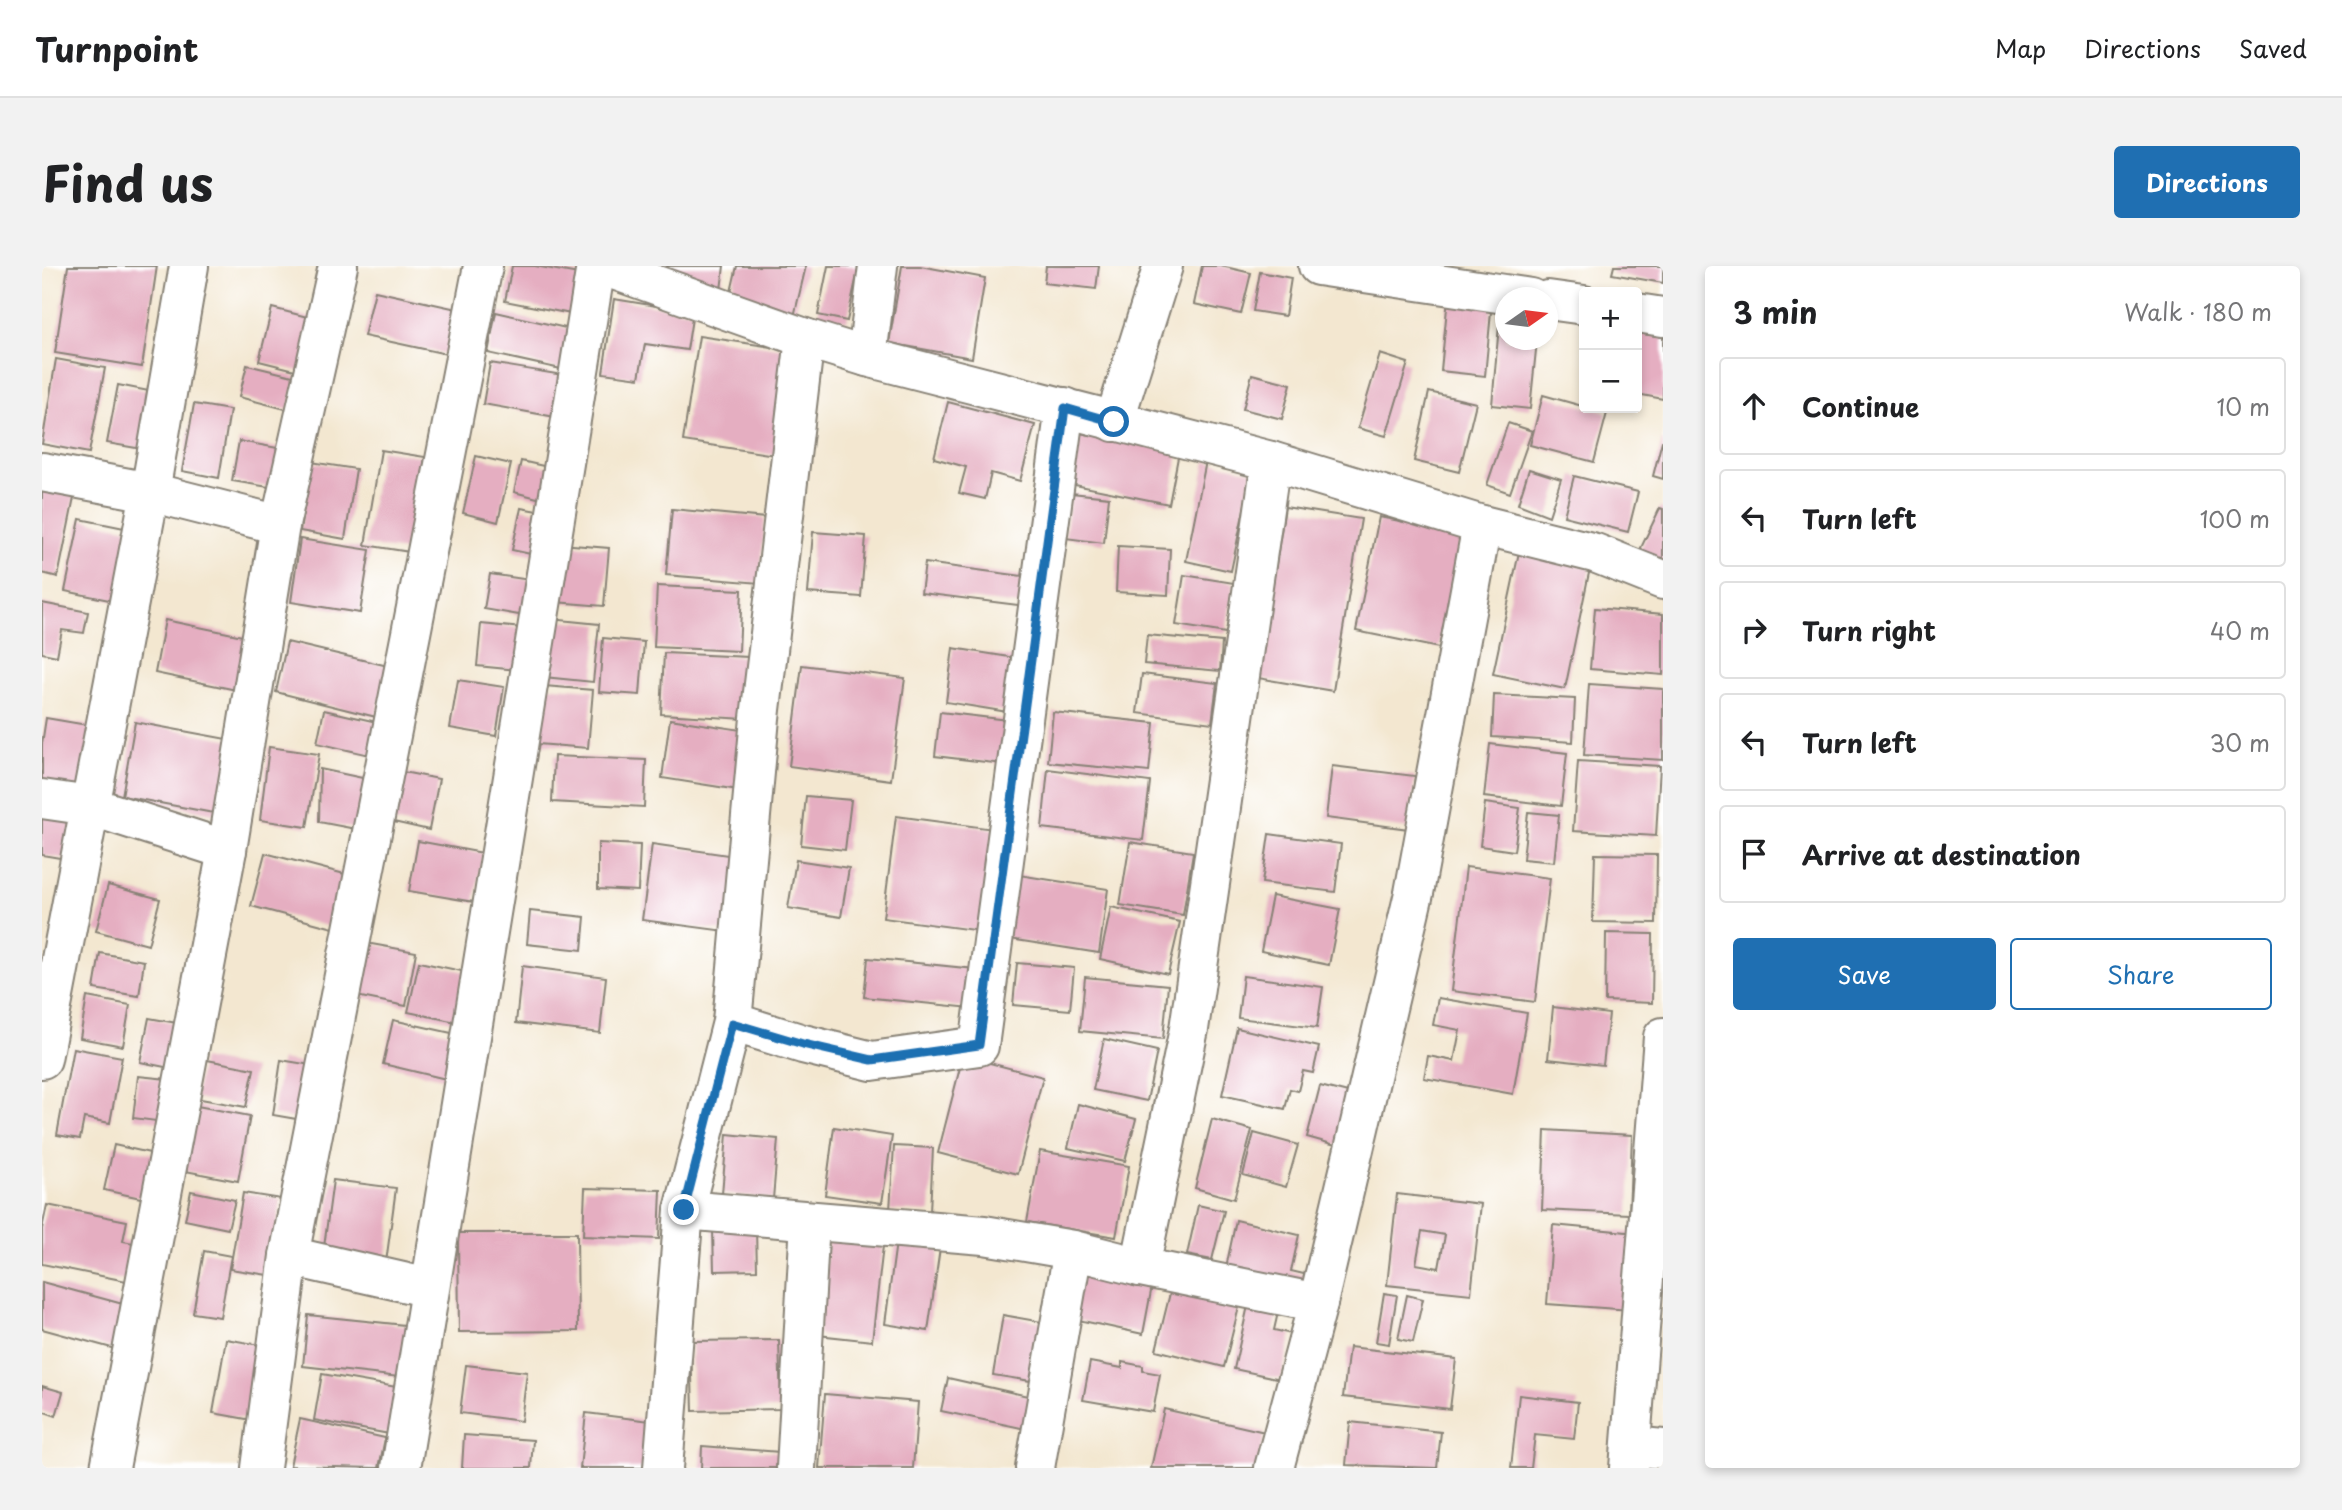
<!DOCTYPE html>
<html lang="en">
<head>
<meta charset="utf-8">
<style>
	body { margin:0; font-family:"Playpen Sans",sans-serif; background:#f2f2f2; color:#202124 }
	.controls { position:absolute; right:21px; top:21px; display:grid; overflow:hidden; border-radius:7px; box-shadow:0 4px 10px #0003 }
	.controls button { width:63px; height:63px; display:grid; place-items:center; padding:0; border:0; border-bottom:2px solid #e0e0e0; background:#fff; color:#202124; font:35px sans-serif }
	.compass { position:absolute; left:1453px; top:21px; width:63px; height:63px; border-radius:50%; background:#fff; box-shadow:0 4px 10px #0003; rotate:76deg }
	.stop { position:absolute; width:21px; height:21px; margin:-16px; border:5px solid #1f6fb2; border-radius:50%; background:#fff }
	.stop.end { background:#1f6fb2; border-color:#fff; box-shadow:0 2px 7px #0008 }
	.list { margin:0; padding:0; list-style:none }
	h2 { display:flex; justify-content:space-between; align-items:center; height:91px; margin:0; padding:0 28px; font-size:30px }
	h2 small { font-size:23px; font-weight:400; color:#757577 }
	.list li { display:grid; grid-template-columns:46px 1fr auto; gap:21px; align-items:center; box-sizing:border-box; height:98px; margin:0 14px 14px; padding:0 14px; border:2px solid #e0e0e0; border-radius:7px }
	.list b { display:block; font-size:26px; white-space:nowrap }
	.list em { font-size:23px; font-style:normal; color:#757577 }
	.actions { display:flex; gap:14px; padding:21px 28px }
	.actions a { flex:1; padding:16px 0; border:2px solid #1f6fb2; border-radius:7px; text-align:center; font-size:24px; color:#1f6fb2 }
	.actions .main { background:#1f6fb2; color:#fff }
	.icon { flex:none; width:38px; height:38px; fill:none; stroke:currentColor; stroke-width:2; stroke-linecap:round; stroke-linejoin:round }
	.map { position:relative; flex:none; width:1621px; height:1202px; overflow:hidden; border-radius:7px }
	header { display:flex; align-items:center; gap:42px; box-sizing:border-box; height:98px; padding:0 35px; background:#fff; border-bottom:2px solid #e0e0e0 }
	header strong { font-size:33px }
	nav { display:flex; gap:38px; margin-inline-start:auto; font-size:24px }
	.intro { display:flex; align-items:center; justify-content:space-between; box-sizing:border-box; height:168px; padding:0 42px }
	h1 { margin:0; font-size:49px }
	.button { padding:18px 32px; border-radius:7px; background:#1f6fb2; color:#fff; font-size:24px; font-weight:700 }
	main { display:flex; gap:42px; padding:0 42px }
	aside { flex:1; background:#fff; border-radius:7px; box-shadow:0 4px 10px #0003 }
	.map>svg:first-child { display:block }
	.building { fill:#e5aec1; fill-rule:evenodd }
	.lines { fill:none; stroke-linecap:round; stroke-linejoin:round }
	.minor-casing { stroke:#888276; stroke-width:42 }
	.minor { stroke:#fff; stroke-width:38 }
	.route { stroke:#1f6fb2; stroke-width:9 }
</style>
</head>
<body>
<header>
<strong>Turnpoint</strong>
<nav><a>Map</a><a>Directions</a><a>Saved</a></nav>
</header>
<div class="intro"><h1>Find us</h1><a class="button">Directions</a></div>
<main>
<div class="map">
<svg width="1621" height="1202" viewBox="0 0 1621 1202">
	<rect width="100%" height="100%" fill="#fff"/>
	<filter id="ink" filterUnits="userSpaceOnUse"><feTurbulence type="fractalNoise" baseFrequency=".0143" numOctaves="2"/><feDisplacementMap in="SourceGraphic" scale="14" xChannelSelector="R" yChannelSelector="G"/><feConvolveMatrix kernelMatrix="1 2 1 2 8 2 1 2 1" color-interpolation-filters="sRGB"/></filter>
	<filter id="wash" filterUnits="userSpaceOnUse"><feTurbulence type="fractalNoise" baseFrequency=".00686" numOctaves="4" result="noise"/><feDisplacementMap in="SourceGraphic" scale="28" xChannelSelector="R" yChannelSelector="G"/><feGaussianBlur stdDeviation="1.57" result="paint"/><feColorMatrix in="noise" values="0 0 0 0 0 0 0 0 0 0 0 0 0 0 0 0 0 1.4 0 .05"/><feComposite in="paint" operator="in"/></filter>
	<g filter="url(#wash)">
		<rect width="100%" height="100%" fill="#f3e7d0"/>
		<g id="blocks">
			<g class="building">
				<path d="M 26,0 L 115,0 L 100,101 L 13,87 Z"/>
				<path d="M 470,0 L 493,0 L 542,9 L 534,49 L 463,35 Z"/>
				<path d="M 625,0 L 682,0 L 679,24 L 623,17 Z"/>
				<path d="M 695,0 L 764,0 L 751,55 L 686,39 Z"/>
				<path d="M 786,0 L 817,0 L 805,55 L 776,49 Z"/>
				<path d="M 860,0 L 878,0 L 943,12 L 930,92 L 847,77 Z"/>
				<path d="M 1004,0 L 1057,0 L 1054,23 L 1002,17 Z"/>
				<path d="M 1160,0 L 1179,0 L 1209,7 L 1199,48 L 1152,38 Z"/>
				<path d="M 1572,0 L 1621,0 L 1621,17 L 1570,8 Z"/>
				<path d="M 1218,6 L 1249,12 L 1243,50 L 1211,45 Z"/>
				<path d="M 333,25 L 424,45 L 414,90 L 322,70 Z"/>
				<path d="M 1406,31 L 1450,35 L 1443,110 L 1399,105 Z"/>
				<path d="M 572,33 L 651,46 L 645,84 L 603,78 L 597,112 L 561,107 Z"/>
				<path d="M 230,42 L 281,55 L 269,108 L 217,95 Z"/>
				<path d="M 454,46 L 537,65 L 528,105 L 446,87 Z"/>
				<path d="M 1457,59 L 1464,60 L 1464,74 L 1495,74 L 1488,143 L 1450,139 Z"/>
				<path d="M 1595,67 L 1621,71 L 1621,133 L 1595,128 Z"/>
				<path d="M 657,70 L 749,84 L 733,189 L 641,175 Z"/>
				<path d="M 1338,88 L 1366,97 L 1344,170 L 1316,162 Z"/>
				<path d="M 14,93 L 63,102 L 47,187 L 0,178 Z"/>
				<path d="M 448,97 L 527,110 L 519,152 L 441,138 Z"/>
				<path d="M 205,99 L 255,111 L 247,144 L 197,131 Z"/>
				<path d="M 1210,108 L 1249,118 L 1240,153 L 1201,143 Z"/>
				<path d="M 76,119 L 117,127 L 106,184 L 65,177 Z"/>
				<path d="M 1387,126 L 1434,137 L 1417,206 L 1372,195 Z"/>
				<path d="M 1501,129 L 1565,147 L 1552,196 L 1488,179 Z"/>
				<path d="M 906,136 L 993,159 L 978,215 L 949,207 L 943,233 L 917,227 L 924,201 L 892,192 Z"/>
				<path d="M 152,138 L 188,144 L 177,212 L 140,205 Z"/>
				<path d="M 1466,157 L 1490,165 L 1468,227 L 1445,219 Z"/>
				<path d="M 1038,167 L 1137,186 L 1127,238 L 1028,218 Z"/>
				<path d="M 197,175 L 252,185 L 245,224 L 190,215 Z"/>
				<path d="M 1620,175 L 1621,175 L 1621,213 L 1611,210 Z"/>
				<path d="M 339,184 L 383,191 L 368,286 L 323,279 Z"/>
				<path d="M 434,190 L 469,198 L 456,256 L 421,247 Z"/>
				<path d="M 479,195 L 515,203 L 507,235 L 472,226 Z"/>
				<path d="M 1164,195 L 1210,205 L 1189,305 L 1144,295 Z"/>
				<path d="M 269,196 L 314,203 L 303,273 L 258,265 Z"/>
				<path d="M 1487,203 L 1519,213 L 1507,250 L 1476,238 Z"/>
				<path d="M 1532,210 L 1596,226 L 1586,266 L 1522,250 Z"/>
				<path d="M 0,220 L 33,227 L 16,311 L 0,307 Z"/>
				<path d="M 1029,227 L 1067,231 L 1062,277 L 1023,272 Z"/>
				<path d="M 1243,241 L 1319,253 L 1291,425 L 1216,412 Z"/>
				<path d="M 479,242 L 506,247 L 498,290 L 470,284 Z"/>
				<path d="M 1618,242 L 1621,243 L 1621,300 L 1596,288 Z"/>
				<path d="M 630,243 L 723,252 L 718,317 L 624,309 Z"/>
				<path d="M 1337,251 L 1420,267 L 1397,382 L 1314,365 Z"/>
				<path d="M 38,253 L 92,264 L 77,336 L 23,325 Z"/>
				<path d="M 771,266 L 824,270 L 819,331 L 766,327 Z"/>
				<path d="M 258,273 L 328,284 L 318,347 L 249,336 Z"/>
				<path d="M 518,278 L 567,282 L 562,340 L 513,336 Z"/>
				<path d="M 1076,280 L 1128,283 L 1126,329 L 1074,326 Z"/>
				<path d="M 1477,286 L 1548,302 L 1523,423 L 1451,408 Z"/>
				<path d="M 883,297 L 988,311 L 984,340 L 879,327 Z"/>
				<path d="M 448,308 L 495,315 L 489,351 L 442,343 Z"/>
				<path d="M 1142,309 L 1192,317 L 1184,367 L 1134,359 Z"/>
				<path d="M 615,320 L 700,324 L 697,385 L 612,381 Z"/>
				<path d="M 0,337 L 46,346 L 42,367 L 20,364 L 15,390 L 0,387 Z"/>
				<path d="M 1553,342 L 1621,348 L 1621,409 L 1548,403 Z"/>
				<path d="M 508,353 L 557,358 L 551,416 L 502,411 Z"/>
				<path d="M 123,354 L 215,373 L 204,426 L 113,407 Z"/>
				<path d="M 439,358 L 490,363 L 486,405 L 435,400 Z"/>
				<path d="M 1105,369 L 1180,376 L 1178,405 L 1102,398 Z"/>
				<path d="M 561,372 L 602,376 L 598,429 L 557,426 Z"/>
				<path d="M 245,376 L 346,400 L 334,451 L 234,426 Z"/>
				<path d="M 911,382 L 980,393 L 972,447 L 904,436 Z"/>
				<path d="M 622,387 L 707,391 L 704,453 L 619,448 Z"/>
				<path d="M 760,399 L 863,412 L 849,514 L 747,500 Z"/>
				<path d="M 1100,408 L 1175,417 L 1170,457 L 1095,447 Z"/>
				<path d="M 416,414 L 462,421 L 454,470 L 408,462 Z"/>
				<path d="M 1547,418 L 1621,423 L 1621,494 L 1542,489 Z"/>
				<path d="M 502,420 L 551,424 L 546,482 L 496,478 Z"/>
				<path d="M 1452,429 L 1533,433 L 1531,476 L 1450,471 Z"/>
				<path d="M 282,444 L 339,457 L 332,490 L 275,477 Z"/>
				<path d="M 898,446 L 974,455 L 969,499 L 893,490 Z"/>
				<path d="M 1011,446 L 1112,457 L 1107,506 L 1006,496 Z"/>
				<path d="M 4,452 L 51,460 L 40,524 L 0,517 L 0,478 Z"/>
				<path d="M 628,453 L 712,466 L 703,525 L 620,512 Z"/>
				<path d="M 93,456 L 190,474 L 177,548 L 80,530 Z"/>
				<path d="M 1448,478 L 1525,487 L 1519,540 L 1442,531 Z"/>
				<path d="M 227,481 L 277,488 L 265,561 L 218,554 Z"/>
				<path d="M 512,490 L 604,494 L 602,541 L 510,536 Z"/>
				<path d="M 1536,495 L 1618,500 L 1614,570 L 1531,565 Z"/>
				<path d="M 1290,500 L 1373,510 L 1367,563 L 1284,552 Z"/>
				<path d="M 278,503 L 330,514 L 319,564 L 277,556 Z"/>
				<path d="M 1006,503 L 1108,516 L 1101,574 L 1000,562 Z"/>
				<path d="M 356,505 L 397,513 L 387,564 L 347,555 Z"/>
				<path d="M 764,530 L 809,534 L 803,584 L 759,579 Z"/>
				<path d="M 1443,537 L 1478,542 L 1472,585 L 1438,580 Z"/>
				<path d="M 0,538 L 33,545 L 24,593 L 0,589 Z"/>
				<path d="M 1486,546 L 1517,549 L 1512,596 L 1481,593 Z"/>
				<path d="M 854,550 L 952,563 L 939,665 L 841,652 Z"/>
				<path d="M 1227,568 L 1299,578 L 1293,626 L 1220,617 Z"/>
				<path d="M 376,575 L 441,587 L 432,636 L 367,625 Z"/>
				<path d="M 1088,576 L 1151,586 L 1141,649 L 1078,639 Z"/>
				<path d="M 556,577 L 598,579 L 596,625 L 556,623 Z"/>
				<path d="M 610,578 L 700,591 L 690,666 L 600,654 Z"/>
				<path d="M 223,587 L 310,610 L 295,663 L 209,640 Z"/>
				<path d="M 1553,588 L 1615,589 L 1614,657 L 1551,656 Z"/>
				<path d="M 754,594 L 807,602 L 799,651 L 746,642 Z"/>
				<path d="M 1424,601 L 1508,612 L 1493,736 L 1409,725 Z"/>
				<path d="M 965,607 L 1066,623 L 1057,687 L 955,671 Z"/>
				<path d="M 66,619 L 118,633 L 106,679 L 54,665 Z"/>
				<path d="M 1230,630 L 1298,643 L 1287,699 L 1219,685 Z"/>
				<path d="M 1069,641 L 1138,656 L 1126,708 L 1058,693 Z"/>
				<path d="M 488,645 L 543,651 L 540,684 L 485,678 Z"/>
				<path d="M 1564,667 L 1611,668 L 1610,737 L 1563,735 Z"/>
				<path d="M 313,675 L 374,686 L 364,740 L 304,728 Z"/>
				<path d="M 58,687 L 102,695 L 97,730 L 52,723 Z"/>
				<path d="M 826,692 L 933,703 L 929,742 L 822,731 Z"/>
				<path d="M 377,696 L 429,707 L 419,757 L 366,746 Z"/>
				<path d="M 975,697 L 1032,702 L 1028,744 L 971,739 Z"/>
				<path d="M 480,700 L 564,711 L 558,767 L 474,757 Z"/>
				<path d="M 1201,710 L 1281,721 L 1275,762 L 1196,752 Z"/>
				<path d="M 1043,711 L 1126,719 L 1121,773 L 1038,765 Z"/>
				<path d="M 45,731 L 88,739 L 81,780 L 38,772 Z"/>
				<path d="M 1396,732 L 1485,747 L 1471,828 L 1382,812 L 1386,790 L 1412,795 L 1418,764 L 1391,759 Z"/>
				<path d="M 1511,741 L 1567,748 L 1561,799 L 1506,793 Z"/>
				<path d="M 107,752 L 146,759 L 138,804 L 98,796 Z"/>
				<path d="M 351,754 L 414,768 L 404,813 L 341,798 Z"/>
				<path d="M 1195,762 L 1277,781 L 1271,807 L 1261,805 L 1256,825 L 1248,823 L 1243,843 L 1180,829 Z"/>
				<path d="M 1062,773 L 1115,785 L 1105,835 L 1051,824 Z"/>
				<path d="M 31,782 L 80,791 L 68,857 L 42,852 L 38,873 L 15,869 Z"/>
				<path d="M 921,790 L 1001,811 L 976,908 L 896,887 Z"/>
				<path d="M 160,793 L 212,803 L 204,841 L 153,832 Z"/>
				<path d="M 239,794 L 275,800 L 266,855 L 231,849 Z"/>
				<path d="M 96,810 L 135,814 L 129,857 L 91,852 Z"/>
				<path d="M 1278,820 L 1310,828 L 1297,880 L 1265,871 Z"/>
				<path d="M 1036,838 L 1094,853 L 1083,895 L 1026,882 Z"/>
				<path d="M 150,839 L 208,850 L 196,915 L 138,904 Z"/>
				<path d="M 1170,853 L 1210,864 L 1192,933 L 1153,922 Z"/>
				<path d="M 792,861 L 850,870 L 840,937 L 783,929 Z"/>
				<path d="M 1503,864 L 1590,869 L 1587,948 L 1500,944 Z"/>
				<path d="M 1212,867 L 1256,879 L 1244,921 L 1201,909 Z"/>
				<path d="M 685,868 L 736,873 L 731,933 L 680,928 Z"/>
				<path d="M 72,879 L 117,889 L 108,934 L 62,924 Z"/>
				<path d="M 852,880 L 891,882 L 888,946 L 848,944 Z"/>
				<path d="M 998,885 L 1087,900 L 1074,971 L 985,956 Z"/>
				<path d="M 291,914 L 354,922 L 343,1004 L 280,996 Z"/>
				<path d="M 543,922 L 619,924 L 617,973 L 541,970 Z"/>
				<path d="M 149,925 L 193,934 L 186,963 L 143,954 Z"/>
				<path d="M 201,927 L 239,933 L 226,1009 L 188,1003 Z"/>
				<path d="M 1355,928 L 1439,938 L 1429,1028 L 1345,1019 ZM 1380,965 L 1403,969 L 1397,1002 L 1374,998 Z"/>
				<path d="M 5,939 L 85,955 L 81,975 L 101,979 L 94,1017 L 0,998 L 0,963 Z"/>
				<path d="M 1156,939 L 1182,945 L 1170,994 L 1145,989 Z"/>
				<path d="M 1194,954 L 1257,969 L 1249,1005 L 1266,1009 L 1261,1029 L 1182,1011 Z"/>
				<path d="M 1511,959 L 1595,967 L 1589,1044 L 1505,1038 Z"/>
				<path d="M 671,963 L 714,963 L 715,1004 L 672,1005 Z"/>
				<path d="M 416,967 L 535,967 L 536,1065 L 417,1066 Z"/>
				<path d="M 786,974 L 841,980 L 830,1075 L 776,1069 Z"/>
				<path d="M 854,976 L 898,982 L 886,1065 L 843,1058 Z"/>
				<path d="M 162,985 L 189,990 L 178,1051 L 151,1047 Z"/>
				<path d="M 1037,1005 L 1110,1020 L 1101,1068 L 1027,1052 Z"/>
				<path d="M 1131,1015 L 1199,1033 L 1182,1101 L 1114,1084 Z"/>
				<path d="M 0,1016 L 88,1040 L 77,1084 L 0,1063 Z"/>
				<path d="M 1342,1027 L 1355,1029 L 1347,1078 L 1334,1076 Z"/>
				<path d="M 1365,1029 L 1381,1033 L 1371,1076 L 1356,1073 Z"/>
				<path d="M 1207,1035 L 1237,1042 L 1232,1064 L 1250,1068 L 1239,1113 L 1192,1103 Z"/>
				<path d="M 266,1049 L 372,1060 L 366,1112 L 261,1100 Z"/>
				<path d="M 961,1049 L 1000,1056 L 989,1115 L 951,1109 Z"/>
				<path d="M 184,1073 L 223,1080 L 210,1154 L 171,1147 Z"/>
				<path d="M 737,1074 L 739,1143 L 651,1145 L 649,1075 Z"/>
				<path d="M 1307,1081 L 1414,1093 L 1408,1143 L 1301,1131 Z"/>
				<path d="M 1048,1096 L 1080,1102 L 1080,1096 L 1101,1100 L 1101,1105 L 1118,1108 L 1111,1146 L 1041,1134 Z"/>
				<path d="M 424,1099 L 485,1106 L 479,1155 L 418,1147 Z"/>
				<path d="M 280,1108 L 366,1123 L 358,1170 L 272,1154 Z"/>
				<path d="M 906,1112 L 990,1131 L 984,1163 L 899,1145 Z"/>
				<path d="M 0,1120 L 21,1126 L 14,1150 L 0,1145 Z"/>
				<path d="M 783,1128 L 876,1136 L 871,1202 L 777,1202 Z"/>
				<path d="M 1477,1129 L 1536,1136 L 1532,1173 L 1493,1169 L 1489,1202 L 1469,1202 Z"/>
				<path d="M 1122,1143 L 1223,1166 L 1215,1202 L 1109,1202 Z"/>
				<path d="M 544,1147 L 625,1157 L 619,1202 L 538,1202 Z"/>
				<path d="M 258,1153 L 343,1172 L 337,1202 L 248,1200 Z"/>
				<path d="M 1308,1156 L 1399,1166 L 1395,1202 L 1304,1199 Z"/>
				<path d="M 422,1169 L 491,1174 L 489,1202 L 420,1202 Z"/>
				<path d="M 660,1180 L 751,1187 L 750,1202 L 659,1202 Z"/>
			</g>
		</g>
	</g>
	<g filter="url(#ink)">
		<use href="#blocks" fill-opacity="0" stroke="#888276" stroke-width="2"/>
		<g class="lines">
			<defs>
				<g id="minor">
					<path d="M 561,0 L 763,72 L 825,91 L 1229,195 L 1440,259 L 1553,287 L 1621,314"/>
					<path d="M 1276,0 L 1489,32"/>
					<path d="M 1506,34 L 1542,39"/>
					<path d="M 1595,47 L 1621,51"/>
					<path d="M 763,72 L 718,452 L 690,756 L 642,944 L 942,969 L 1031,984"/>
					<path d="M 825,91 L 836,0"/>
					<path d="M 1072,156 L 1121,0"/>
					<path d="M 0,206 L 108,226 L 238,259"/>
					<path d="M 0,533 L 48,540 L 185,584"/>
					<path d="M 690,756 L 761,778 L 830,795 L 937,780 L 1023,141"/>
					<path d="M 0,793 L 108,226 L 147,0"/>
					<path d="M 247,990 L 441,0"/>
					<path d="M 1098,1001 L 1276,1037"/>
					<path d="M 1589,1180 L 1621,1183"/>
					<path d="M 68,1202 L 185,584 L 238,259 L 296,0"/>
					<path d="M 219,1202 L 247,990 L 387,1022"/>
					<path d="M 359,1202 L 554,0"/>
					<path d="M 621,1202 L 642,944"/>
					<path d="M 754,1202 L 768,955"/>
					<path d="M 993,1202 L 1031,984 L 1098,1001 L 1147,763 L 1229,195"/>
					<path d="M 1232,1202 L 1276,1037 L 1372,627 L 1440,259"/>
					<path d="M 1587,1202 L 1621,771"/>
				</g>
			</defs>
			<use href="#minor" class="minor-casing"/>
			<use href="#minor" class="minor"/>
		</g>
	</g>
	<g class="lines" filter="url(#ink)">
		<path class="route" d="M 642,944 L 690,757 L 761,778 L 830,794 L 937,779 L 1023,142 L 1072,156"/>
	</g>
</svg>
<div class="controls">
<button>+</button>
<button>−</button>
</div>
<svg class="compass" viewBox="-18 -18 36 36"><path d="M0-13l5 13h-10z" fill="#e53935"/><path d="M0 13l5-13h-10z" fill="#757577"/></svg>
<div class="stop" style="left:1072px;top:156px"></div>
<div class="stop end" style="left:642px;top:944px"></div>
</div>
<aside>
<h2>3 min<small>Walk · 180 m</small></h2>
<ul class="list">
<li><svg class="icon" aria-label="ahead" viewBox="0 0 24 24"><path d="M12 20V5M6 11l6-6 6 6"/></svg><div><b>Continue</b></div><em>10 m</em></li>
<li><svg class="icon" aria-label="left" viewBox="0 0 24 24"><path d="M17 20v-9H6M10 6l-5 5 5 5"/></svg><div><b>Turn left</b></div><em>100 m</em></li>
<li><svg class="icon" aria-label="right" viewBox="0 0 24 24"><path d="M7 20v-9h11M14 6l5 5-5 5"/></svg><div><b>Turn right</b></div><em>40 m</em></li>
<li><svg class="icon" aria-label="left" viewBox="0 0 24 24"><path d="M17 20v-9H6M10 6l-5 5 5 5"/></svg><div><b>Turn left</b></div><em>30 m</em></li>
<li><svg class="icon" aria-label="arrive" viewBox="0 0 24 24"><path d="M6 21V4h12l-3 4 3 4H6"/></svg><div><b>Arrive at destination</b></div></li>
</ul>
<div class="actions"><a class="main">Save</a><a>Share</a></div>
</aside>
</main>
</body>
</html>
